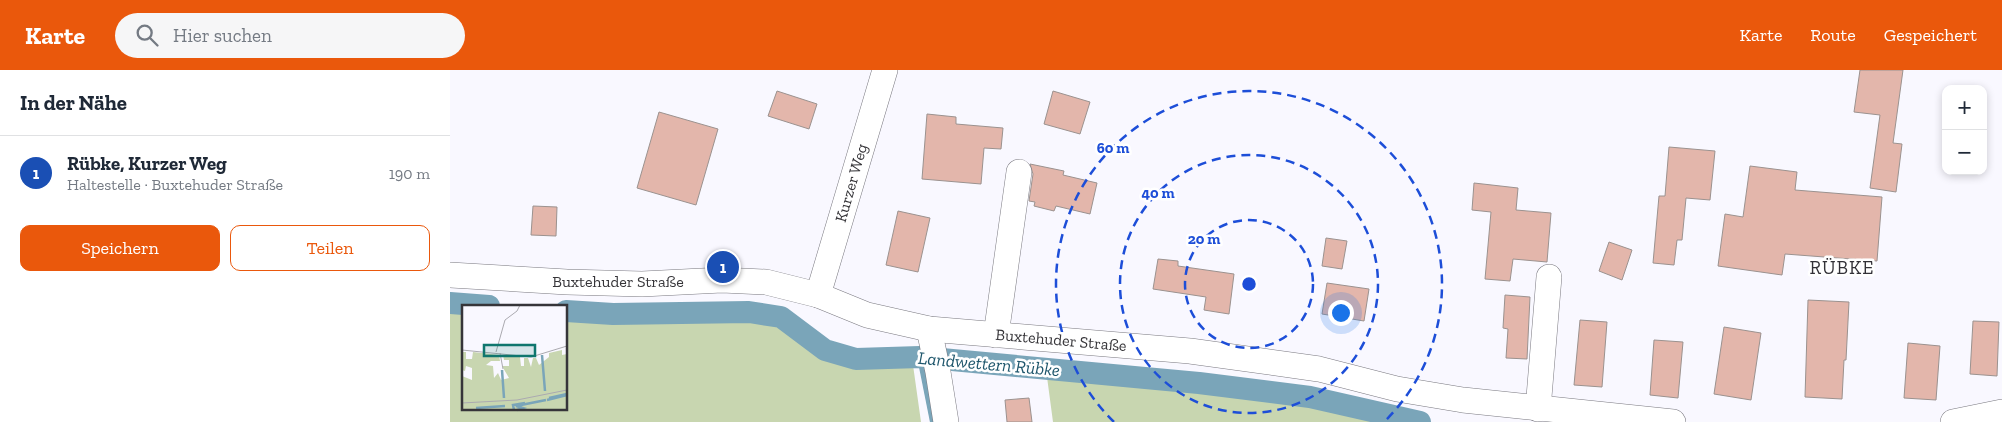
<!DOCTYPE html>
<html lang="de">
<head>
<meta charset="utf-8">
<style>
	body { margin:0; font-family:"Zilla Slab",serif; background:#f6f6f7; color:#1f2937 }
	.controls { position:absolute; right:15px; top:15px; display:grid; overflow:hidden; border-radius:10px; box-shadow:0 2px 8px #0003 }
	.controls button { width:45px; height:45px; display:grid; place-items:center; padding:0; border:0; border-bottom:1px solid #e0e1e3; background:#fff; color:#1f2937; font:25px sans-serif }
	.you { position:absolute; left:890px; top:242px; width:18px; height:18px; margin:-12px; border:4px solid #fff; border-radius:50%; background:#1a73e8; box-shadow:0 0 0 8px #1a73e833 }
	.badge { display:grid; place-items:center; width:32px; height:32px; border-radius:50%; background:#ea580c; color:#fff; font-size:16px; font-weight:700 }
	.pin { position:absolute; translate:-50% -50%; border:2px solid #fff; box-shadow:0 1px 5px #0006 }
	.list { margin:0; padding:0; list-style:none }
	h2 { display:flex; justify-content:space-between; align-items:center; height:65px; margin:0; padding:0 20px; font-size:21px }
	h2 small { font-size:16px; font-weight:400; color:#747a83 }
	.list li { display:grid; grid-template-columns:32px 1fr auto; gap:15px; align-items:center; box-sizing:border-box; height:75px; padding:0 20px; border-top:1px solid #e0e1e3 }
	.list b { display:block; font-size:19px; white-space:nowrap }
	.list p { margin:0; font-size:16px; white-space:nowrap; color:#747a83 }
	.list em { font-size:16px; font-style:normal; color:#747a83 }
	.actions { display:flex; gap:10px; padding:15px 20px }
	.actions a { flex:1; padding:11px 0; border:1px solid #ea580c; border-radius:10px; text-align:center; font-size:18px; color:#ea580c }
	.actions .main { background:#ea580c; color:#fff }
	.icon { flex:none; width:28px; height:28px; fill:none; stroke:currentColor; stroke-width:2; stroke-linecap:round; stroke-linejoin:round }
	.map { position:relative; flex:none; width:1552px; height:352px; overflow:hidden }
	header { display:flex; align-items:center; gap:30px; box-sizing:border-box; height:70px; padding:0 25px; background:#ea580c; color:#fff }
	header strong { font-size:24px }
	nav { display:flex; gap:28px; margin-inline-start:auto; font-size:18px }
	.search { width:350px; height:45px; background:#f6f6f7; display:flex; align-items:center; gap:12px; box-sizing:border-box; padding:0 18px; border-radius:28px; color:#747a83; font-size:19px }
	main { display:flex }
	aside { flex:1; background:#fff }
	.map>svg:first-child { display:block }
	.green { fill:#c8d6b0 }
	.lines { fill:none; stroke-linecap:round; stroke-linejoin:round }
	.stream { stroke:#7aa5b9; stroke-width:6 }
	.canal { stroke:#7aa5b9; stroke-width:22 }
	.building { fill:#e3b6ab; stroke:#9b928f }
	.minor-casing { stroke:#7a7980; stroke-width:26 }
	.minor { stroke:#fff; stroke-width:25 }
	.ring { fill:none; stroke:#1d4ed8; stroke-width:2.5; stroke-dasharray:9 6 }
	.labels { text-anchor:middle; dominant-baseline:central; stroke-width:5; stroke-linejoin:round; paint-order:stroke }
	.street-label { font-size:16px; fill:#363539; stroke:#fff }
	.water-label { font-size:18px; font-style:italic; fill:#1d556b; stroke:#fff }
	.quarter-label { font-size:19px; letter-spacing:1px; fill:#323137; stroke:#fff }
	.inset-river { fill:none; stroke:#7aa5b9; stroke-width:2.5 }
	.inset-road { fill:none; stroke:#abaab0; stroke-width:1 }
	.view { fill:#0f766e; fill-opacity:0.15; stroke:#0f766e; stroke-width:2.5 }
	.inset-edge { fill:none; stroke:#363539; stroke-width:2.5 }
	.centre { fill:#1d4ed8; stroke:#fff; stroke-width:2.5 }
	.ring-label { font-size:15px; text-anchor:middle; font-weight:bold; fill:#1d4ed8; stroke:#fff; stroke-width:5; stroke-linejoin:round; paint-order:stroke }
</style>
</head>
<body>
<header>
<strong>Karte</strong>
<div class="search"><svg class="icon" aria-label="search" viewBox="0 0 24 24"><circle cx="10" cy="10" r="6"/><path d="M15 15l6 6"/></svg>Hier suchen</div>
<nav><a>Karte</a><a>Route</a><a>Gespeichert</a></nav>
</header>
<main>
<aside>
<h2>In der Nähe<small></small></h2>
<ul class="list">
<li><span class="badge" style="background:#1a4fb4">1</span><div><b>Rübke, Kurzer Weg</b><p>Haltestelle · Buxtehuder Straße</p></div><em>190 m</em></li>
</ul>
<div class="actions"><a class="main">Speichern</a><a>Teilen</a></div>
</aside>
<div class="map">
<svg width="1552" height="352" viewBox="0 0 1552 352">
	<rect width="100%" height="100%" fill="#f9f8ff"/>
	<g class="green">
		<path d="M 0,243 L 14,244 L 14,338 L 116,338 L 116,250 L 153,252 L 299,247 L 329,251 L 368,284 L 401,295 L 463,295 L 471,352 L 0,352 Z"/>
		<path d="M 597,307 C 714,318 831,328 946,352 L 603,352 Z"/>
	</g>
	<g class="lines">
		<path class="stream" d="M 470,287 L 483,352"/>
		<g class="canal">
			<path d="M 0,233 L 39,236"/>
			<path d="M 116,241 L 163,244 L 299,242 L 331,247 L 375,280 L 406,289 L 470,287 L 749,313 L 860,327 L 970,352"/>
		</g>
	</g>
	<g class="building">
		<path d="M 1410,0 L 1453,0 L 1443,73 L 1452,74 L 1446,122 L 1420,118 L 1430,45 L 1404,42 Z"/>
		<path d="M 327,21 L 367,34 L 359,59 L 318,46 Z"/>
		<path d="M 603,21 L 640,32 L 630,64 L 594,54 Z"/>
		<path d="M 209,42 L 268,59 L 246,135 L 187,118 Z"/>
		<path d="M 477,44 L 506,47 L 506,54 L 553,58 L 551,79 L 534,78 L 531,114 L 472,109 Z"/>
		<path d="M 1219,77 L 1265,81 L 1260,130 L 1236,128 L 1232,170 L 1227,170 L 1224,195 L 1203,193 L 1209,126 L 1215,126 Z"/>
		<path d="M 580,94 L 614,101 L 613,105 L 647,113 L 640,144 L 606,136 L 604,141 L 584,136 L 585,132 L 579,131 L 583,104 Z"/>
		<path d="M 1300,96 L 1347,102 L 1345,120 L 1432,127 L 1427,191 L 1335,184 L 1332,205 L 1268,196 L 1275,144 L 1293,147 Z"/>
		<path d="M 1024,113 L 1068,118 L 1066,140 L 1101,143 L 1097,192 L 1063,189 L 1060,211 L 1035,209 L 1041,142 L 1022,140 Z"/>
		<path d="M 83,136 L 107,137 L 106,166 L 81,165 Z"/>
		<path d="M 448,141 L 480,148 L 468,202 L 436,195 Z"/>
		<path d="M 876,168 L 897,171 L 892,199 L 872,196 Z"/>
		<path d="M 1159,172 L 1182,180 L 1172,210 L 1149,201 Z"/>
		<path d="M 708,189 L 728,191 L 728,196 L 784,204 L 779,244 L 754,240 L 756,227 L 703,219 Z"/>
		<path d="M 877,213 L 919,219 L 914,251 L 872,244 Z"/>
		<path d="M 1055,225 L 1080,227 L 1077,289 L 1056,288 L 1058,259 L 1053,258 Z"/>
		<path d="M 1358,230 L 1399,232 L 1396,290 L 1394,290 L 1392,329 L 1355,327 Z"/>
		<path d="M 1130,250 L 1157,252 L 1152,317 L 1124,315 Z"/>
		<path d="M 1523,251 L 1549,252 L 1547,306 L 1520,304 Z"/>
		<path d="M 1274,257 L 1311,263 L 1301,330 L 1264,324 Z"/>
		<path d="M 1204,270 L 1233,272 L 1228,328 L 1200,325 Z"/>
		<path d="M 1458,273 L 1490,276 L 1486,330 L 1454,328 Z"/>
		<path d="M 579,328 L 582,352 L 557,352 L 555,330 Z"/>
	</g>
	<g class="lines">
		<defs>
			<g id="minor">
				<path d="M 0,205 L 117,212 L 192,214 L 272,210 L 316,212 L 368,225 L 417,245 L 479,259 L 740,281 L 869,299 L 947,319 L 1013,330 L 1223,352"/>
				<path d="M 368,225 L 435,0"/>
				<path d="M 479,259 L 488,302 L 496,352"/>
				<path d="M 546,265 L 569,102"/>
				<path d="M 1088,339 L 1099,207"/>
				<path d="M 1503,352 L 1552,342"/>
			</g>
		</defs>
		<use href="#minor" class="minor-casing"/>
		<use href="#minor" class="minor"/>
	</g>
	<g class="ring">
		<circle cx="799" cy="214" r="64"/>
		<circle cx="799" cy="214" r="129"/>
		<path d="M664 352A193 193 0 1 1 934 352"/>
	</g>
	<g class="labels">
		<g class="street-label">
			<text transform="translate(401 113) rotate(-74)">Kurzer Weg</text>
			<text x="168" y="211">Buxtehuder Straße</text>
			<text transform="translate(611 270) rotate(5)">Buxtehuder Straße</text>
		</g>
		<g class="water-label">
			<text transform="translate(539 294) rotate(5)">Landwettern Rübke</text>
		</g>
		<g class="quarter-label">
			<text x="1392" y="197">RÜBKE</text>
		</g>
	</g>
	<g transform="translate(12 235)">
		<rect width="105" height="105" fill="#f9f8ff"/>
		<path d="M 100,45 L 100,50 L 105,49 L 105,105 L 0,105 L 0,71 L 10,75 L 10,63 L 4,61 L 3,66 L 0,65 L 0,47 L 4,47 L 4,54 L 10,54 L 11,47 L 37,50 L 38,56 L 29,56 L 24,60 L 31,61 L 32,73 L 36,68 L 39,75 L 47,73 L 40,61 L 47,61 L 47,55 L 42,55 L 41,50 L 58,52 L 59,61 L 62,61 L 62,53 L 66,53 L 69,62 L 71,53 L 74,53 L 77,60 L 87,52 L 87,48 Z" fill="#c8d6b0"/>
		<path class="inset-river" d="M 80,50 L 83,86M 40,65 L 42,93M 87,93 L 105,89M 85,95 L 105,90M 14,103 L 43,101M 52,105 L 51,100 L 63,98M 55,105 L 61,103 L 54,101 L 84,95"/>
		<path class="inset-road" d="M 0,45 L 69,52 L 105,41M 34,47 L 43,15 L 55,6 L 58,0M 38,48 L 41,64M 0,98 L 55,95 L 105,85"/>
		<path class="view" d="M 22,40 L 73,40 L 73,51 L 22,51 Z"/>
		<rect width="105" height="105" class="inset-edge"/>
	</g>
	<circle cx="799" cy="214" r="8" class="centre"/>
	<g class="ring-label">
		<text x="663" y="83">60 m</text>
		<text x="708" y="128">40 m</text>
		<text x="754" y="174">20 m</text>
	</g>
</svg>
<div class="controls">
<button>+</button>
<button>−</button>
</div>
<div class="you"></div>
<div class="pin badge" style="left:273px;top:197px;background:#1a4fb4">1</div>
</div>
</main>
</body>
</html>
